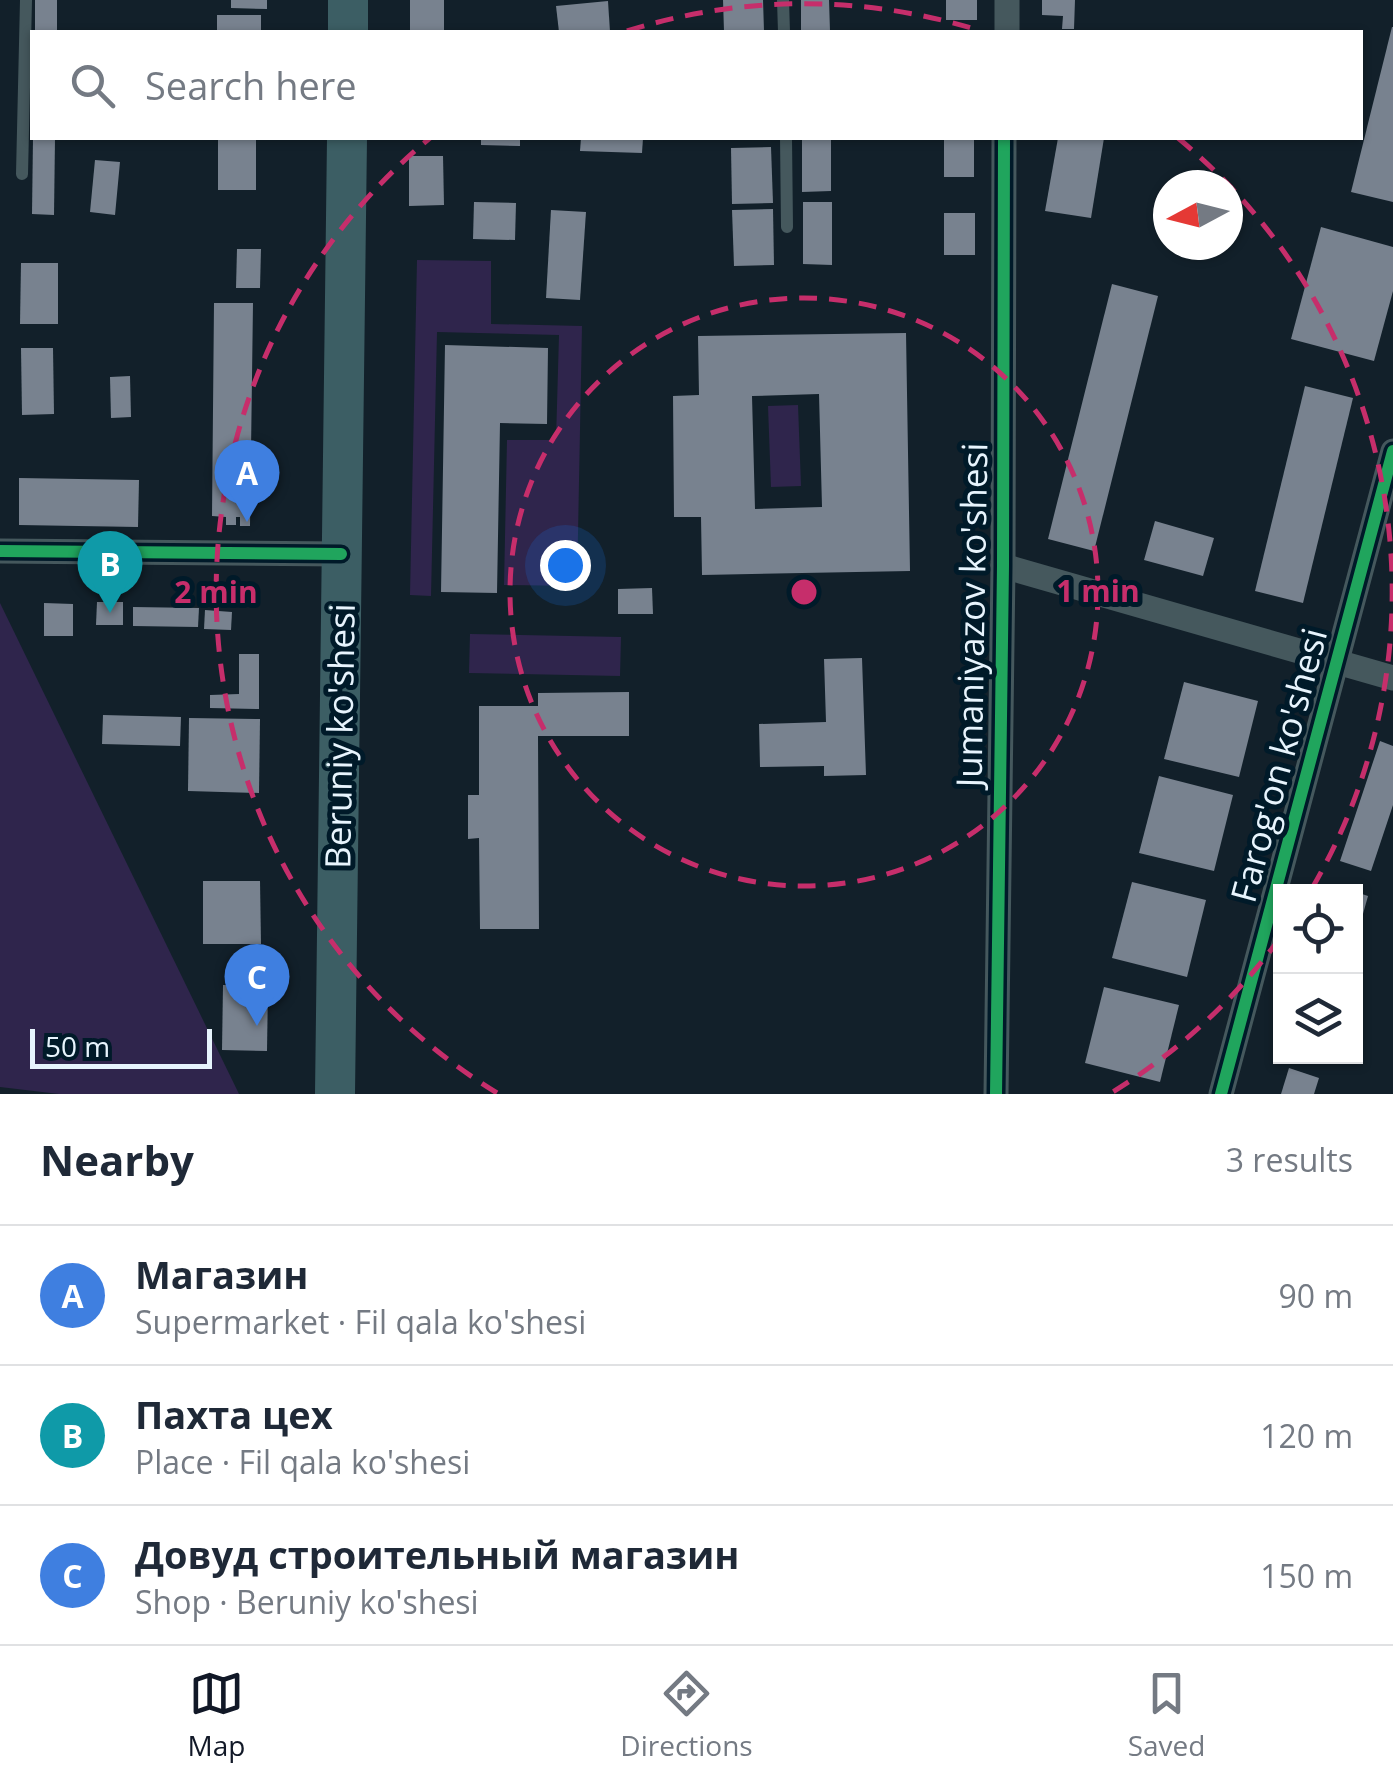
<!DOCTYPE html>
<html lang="en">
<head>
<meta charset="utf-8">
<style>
	body { margin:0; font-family:"Open Sans",sans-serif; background:#f6f6f7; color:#1f2937 }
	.controls { position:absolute; right:30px; bottom:30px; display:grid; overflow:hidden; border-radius:0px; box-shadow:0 2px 8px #0004 }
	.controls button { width:90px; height:90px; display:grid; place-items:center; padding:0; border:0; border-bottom:2px solid #e0e1e3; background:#fff; color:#1f2937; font:50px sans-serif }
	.compass { position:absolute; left:1153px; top:170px; width:90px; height:90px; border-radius:50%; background:#fff; box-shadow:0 2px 8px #0004; rotate:263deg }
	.scale { position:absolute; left:30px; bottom:25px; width:182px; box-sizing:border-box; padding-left:10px; border:5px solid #e7f4fd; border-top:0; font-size:28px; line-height:35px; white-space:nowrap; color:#e7f4fd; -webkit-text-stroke:8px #001a29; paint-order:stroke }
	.you { position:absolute; left:565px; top:565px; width:35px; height:35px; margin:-25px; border:8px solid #fff; border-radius:50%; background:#1a73e8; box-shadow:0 0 0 15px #1a73e833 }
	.badge { display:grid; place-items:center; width:65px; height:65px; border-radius:50%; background:#111827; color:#fff; font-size:32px; font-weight:700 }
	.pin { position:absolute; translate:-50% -82px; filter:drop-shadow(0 2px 5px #0008) }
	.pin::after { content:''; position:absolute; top:52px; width:35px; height:30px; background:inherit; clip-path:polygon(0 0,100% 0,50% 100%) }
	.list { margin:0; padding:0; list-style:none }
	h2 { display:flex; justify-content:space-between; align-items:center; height:130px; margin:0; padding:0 40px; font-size:42px }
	h2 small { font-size:32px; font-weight:400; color:#747a83 }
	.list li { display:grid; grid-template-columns:65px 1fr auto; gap:30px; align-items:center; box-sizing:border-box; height:140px; padding:0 40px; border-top:2px solid #e0e1e3 }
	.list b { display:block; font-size:38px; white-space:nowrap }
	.list p { margin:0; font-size:32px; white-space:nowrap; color:#747a83 }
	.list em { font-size:32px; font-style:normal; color:#747a83 }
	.icon { flex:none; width:55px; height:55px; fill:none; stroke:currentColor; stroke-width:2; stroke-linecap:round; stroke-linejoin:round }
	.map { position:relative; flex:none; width:1393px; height:1094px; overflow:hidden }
	.search { position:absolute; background:#fff; box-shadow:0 2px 8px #0004; left:30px; right:30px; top:30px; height:110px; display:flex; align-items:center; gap:25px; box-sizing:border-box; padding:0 35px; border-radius:0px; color:#747a83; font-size:38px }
	.sheet { height:550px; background:#fff }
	nav { display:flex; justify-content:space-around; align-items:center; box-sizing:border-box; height:140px; border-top:2px solid #e0e1e3; background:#fff; font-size:28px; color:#747a83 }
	nav a { display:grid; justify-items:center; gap:5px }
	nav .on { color:#111827 }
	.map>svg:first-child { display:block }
	.green { fill:#2f254c }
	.building { fill:#78828f; fill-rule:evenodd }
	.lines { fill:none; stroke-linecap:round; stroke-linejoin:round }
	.lane { stroke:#45585d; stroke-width:12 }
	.street { stroke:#45585d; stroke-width:25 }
	.primary { stroke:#3c5e64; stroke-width:40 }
	.cycleway-casing { stroke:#001a29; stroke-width:19 }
	.cycleway { stroke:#20a55d; stroke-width:12 }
	.ring { fill:none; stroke:#c62e6b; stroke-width:5; stroke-dasharray:18 12 }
	.labels { text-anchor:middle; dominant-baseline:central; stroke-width:10; stroke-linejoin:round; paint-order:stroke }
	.street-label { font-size:35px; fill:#e7f4fd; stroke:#001a29 }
	.centre { fill:#c62e6b; stroke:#001a29; stroke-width:5 }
	.ring-label { font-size:30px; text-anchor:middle; font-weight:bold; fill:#c62e6b; stroke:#001a29; stroke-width:10; stroke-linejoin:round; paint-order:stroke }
</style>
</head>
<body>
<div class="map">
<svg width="1393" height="1094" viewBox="0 0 1393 1094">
	<rect width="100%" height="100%" fill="#12202a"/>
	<g class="green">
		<path d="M 417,260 L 491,261 L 491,324 L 582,326 L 577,586 L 504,585 L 507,440 L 556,440 L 559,335 L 437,332 L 431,596 L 410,595 Z"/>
		<path d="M 798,405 L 801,486 L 771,487 L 768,406 Z"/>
		<path d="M 0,603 L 239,1094 L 59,1094 L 0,1087 Z"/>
		<path d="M 470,634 L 621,637 L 620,676 L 469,673 Z"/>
	</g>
	<g class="building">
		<rect x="35" y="0" width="22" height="32"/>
		<path d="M 231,0 L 267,0 L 267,9 L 231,8 Z"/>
		<rect x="410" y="0" width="34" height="32"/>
		<path d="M 723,0 L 763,0 L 764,32 L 724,32 Z"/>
		<path d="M 801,0 L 829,0 L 830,32 L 801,32 Z"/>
		<rect x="946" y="0" width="31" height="20"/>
		<path d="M 1042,0 L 1075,0 L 1074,29 L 1062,29 L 1063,16 L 1042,15 Z"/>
		<path d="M 608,1 L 610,32 L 559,32 L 556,6 Z"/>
		<rect x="217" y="15" width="44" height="17"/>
		<path d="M 1392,27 L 1393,27 L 1393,202 L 1351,192 Z"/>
		<path d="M 33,138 L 55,138 L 54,215 L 32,214 Z"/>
		<rect x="218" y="138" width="38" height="52"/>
		<path d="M 481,138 L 520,138 L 520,146 L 481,145 Z"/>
		<path d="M 581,138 L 643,138 L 642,153 L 580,151 Z"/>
		<path d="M 802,138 L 831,138 L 831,191 L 802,192 Z"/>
		<rect x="944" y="138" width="30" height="39"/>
		<path d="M 1058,138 L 1104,138 L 1091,218 L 1045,211 Z"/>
		<path d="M 771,147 L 773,203 L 732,204 L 731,148 Z"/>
		<path d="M 409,156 L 443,156 L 444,205 L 409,206 Z"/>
		<path d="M 95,160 L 120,162 L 115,215 L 90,212 Z"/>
		<path d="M 474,202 L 516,203 L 515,240 L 473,239 Z"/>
		<path d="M 803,202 L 832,202 L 832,265 L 803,264 Z"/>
		<path d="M 773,209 L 774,265 L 734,266 L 732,210 Z"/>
		<path d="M 551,210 L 586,212 L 580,300 L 546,298 Z"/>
		<rect x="944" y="213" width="31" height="42"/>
		<path d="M 1321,227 L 1393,247 L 1393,291 L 1374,361 L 1291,339 Z"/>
		<path d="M 237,249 L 261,249 L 260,288 L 236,288 Z"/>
		<path d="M 21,263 L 58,263 L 58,324 L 20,324 Z"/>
		<path d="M 1112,284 L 1158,296 L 1094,551 L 1048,539 Z"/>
		<path d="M 214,303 L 253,303 L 250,526 L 240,526 L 240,517 L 236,517 L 236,525 L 226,525 L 226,517 L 212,516 Z"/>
		<path d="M 906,333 L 910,571 L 702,575 L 701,517 L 674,517 L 673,396 L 699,395 L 698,336 ZM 819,394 L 822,507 L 755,509 L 752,396 Z"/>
		<path d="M 445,345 L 548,348 L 547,424 L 500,423 L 497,593 L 441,592 Z"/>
		<path d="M 21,348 L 53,348 L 54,414 L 22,415 Z"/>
		<path d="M 130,376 L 131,417 L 111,418 L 110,377 Z"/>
		<path d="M 1305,386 L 1353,398 L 1303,603 L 1255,591 Z"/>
		<path d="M 19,478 L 139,480 L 138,527 L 19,525 Z"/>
		<path d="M 1155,521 L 1214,538 L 1203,576 L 1144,560 Z"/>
		<path d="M 652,588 L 653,614 L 618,614 L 618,589 Z"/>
		<path d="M 97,602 L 123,602 L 123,625 L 96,625 Z"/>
		<path d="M 44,603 L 73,604 L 73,636 L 44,636 Z"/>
		<path d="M 133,607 L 199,608 L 198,627 L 133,626 Z"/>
		<path d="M 205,610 L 232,612 L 231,630 L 204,629 Z"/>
		<path d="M 239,654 L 259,654 L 259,709 L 210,708 L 210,695 L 239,694 Z"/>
		<path d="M 862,658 L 866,775 L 824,776 L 824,766 L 760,767 L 759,724 L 826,722 L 824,659 Z"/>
		<path d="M 1184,682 L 1258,701 L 1239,777 L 1164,759 Z"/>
		<path d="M 629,692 L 629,736 L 538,736 L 539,929 L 480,929 L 479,838 L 468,839 L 468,795 L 479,795 L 479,706 L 538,706 L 538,693 Z"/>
		<path d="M 103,715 L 181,717 L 180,746 L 102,744 Z"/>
		<path d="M 189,718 L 260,719 L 259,793 L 188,791 Z"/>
		<path d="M 1380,741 L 1393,746 L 1393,805 L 1371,871 L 1340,861 Z"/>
		<path d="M 1159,776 L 1233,795 L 1214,871 L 1139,853 Z"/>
		<path d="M 203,881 L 260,881 L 261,944 L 203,944 Z"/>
		<path d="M 1132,882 L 1206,900 L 1187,977 L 1112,958 Z"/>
		<path d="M 1356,892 L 1368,896 L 1359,928 L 1356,927 Z"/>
		<path d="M 223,985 L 268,986 L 267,1051 L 222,1050 Z"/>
		<path d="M 1104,987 L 1179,1005 L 1160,1082 L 1085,1063 Z"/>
		<path d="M 1289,1068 L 1319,1078 L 1314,1094 L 1281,1094 Z"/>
	</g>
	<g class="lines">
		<g class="lane">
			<path d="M 783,0 L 784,32"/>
			<path d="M 786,138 L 787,227"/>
			<path d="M 22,174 L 26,0"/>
		</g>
		<g class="street">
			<path d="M 1007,32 L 1007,0"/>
			<path d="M 0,551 L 341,554"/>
			<path d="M 1003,566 L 1393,678"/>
			<path d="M 996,1094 L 1003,566 L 1004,138"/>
			<path d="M 1221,1094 L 1393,451"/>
		</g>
		<g class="primary">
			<path d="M 348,32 L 348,0"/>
			<path d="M 335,1094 L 347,138"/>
		</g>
		<defs>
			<g id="cycleway">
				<path d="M 0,551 L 341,554"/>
				<path d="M 996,1094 L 1003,566 L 1004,138"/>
				<path d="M 1221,1094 L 1393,451"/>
			</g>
		</defs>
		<use href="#cycleway" class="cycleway-casing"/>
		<use href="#cycleway" class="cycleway"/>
	</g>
	<g class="ring">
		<circle cx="804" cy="592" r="294"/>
		<path d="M1280 938A588 588 0 0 1 1111 1093M497 1093A588 588 0 0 1 430 138M627 31A588 588 0 0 1 981 31M1178 138A588 588 0 0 1 1311 890"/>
	</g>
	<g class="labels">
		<g class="street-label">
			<text transform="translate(971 615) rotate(-89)">Jumaniyazov ko'shesi</text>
			<text transform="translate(339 736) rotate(-89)">Beruniy ko'shesi</text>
			<text transform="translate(1278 765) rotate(-75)">Farog'on ko'shesi</text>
		</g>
	</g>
	<circle cx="804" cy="592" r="15" class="centre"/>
	<g class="ring-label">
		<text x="1098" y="602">1 min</text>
		<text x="216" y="603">2 min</text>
	</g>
</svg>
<div class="controls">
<button><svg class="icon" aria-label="locate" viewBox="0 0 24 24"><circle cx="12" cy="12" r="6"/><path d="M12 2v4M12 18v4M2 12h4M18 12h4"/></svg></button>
<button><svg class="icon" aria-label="layers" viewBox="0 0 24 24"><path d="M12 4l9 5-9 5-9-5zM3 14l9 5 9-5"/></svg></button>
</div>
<svg class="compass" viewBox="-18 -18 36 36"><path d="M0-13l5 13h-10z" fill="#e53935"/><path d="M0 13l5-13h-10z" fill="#747a83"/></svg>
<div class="scale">50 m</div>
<div class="you"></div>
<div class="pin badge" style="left:247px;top:522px;background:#3f7fe0">A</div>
<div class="pin badge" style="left:110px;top:613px;background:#0f9aa8">B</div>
<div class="pin badge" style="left:257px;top:1026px;background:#3f7fe0">C</div>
<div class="search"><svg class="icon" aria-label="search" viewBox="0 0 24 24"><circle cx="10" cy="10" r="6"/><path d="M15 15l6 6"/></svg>Search here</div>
</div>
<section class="sheet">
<h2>Nearby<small>3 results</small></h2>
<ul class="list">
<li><span class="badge" style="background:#3f7fe0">A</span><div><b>Магазин</b><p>Supermarket · Fil qala ko'shesi</p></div><em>90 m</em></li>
<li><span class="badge" style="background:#0f9aa8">B</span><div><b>Пахта цех</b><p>Place · Fil qala ko'shesi</p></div><em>120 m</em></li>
<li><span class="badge" style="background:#3f7fe0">C</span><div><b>Довуд строительный магазин</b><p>Shop · Beruniy ko'shesi</p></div><em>150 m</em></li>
</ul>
</section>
<nav>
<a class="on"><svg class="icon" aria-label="map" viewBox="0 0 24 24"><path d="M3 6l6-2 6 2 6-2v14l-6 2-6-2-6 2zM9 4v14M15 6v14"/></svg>Map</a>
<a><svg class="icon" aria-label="directions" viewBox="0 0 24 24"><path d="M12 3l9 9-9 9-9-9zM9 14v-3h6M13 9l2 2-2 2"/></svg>Directions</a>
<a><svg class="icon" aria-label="saved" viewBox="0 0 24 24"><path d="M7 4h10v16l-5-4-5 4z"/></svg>Saved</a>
</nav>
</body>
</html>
